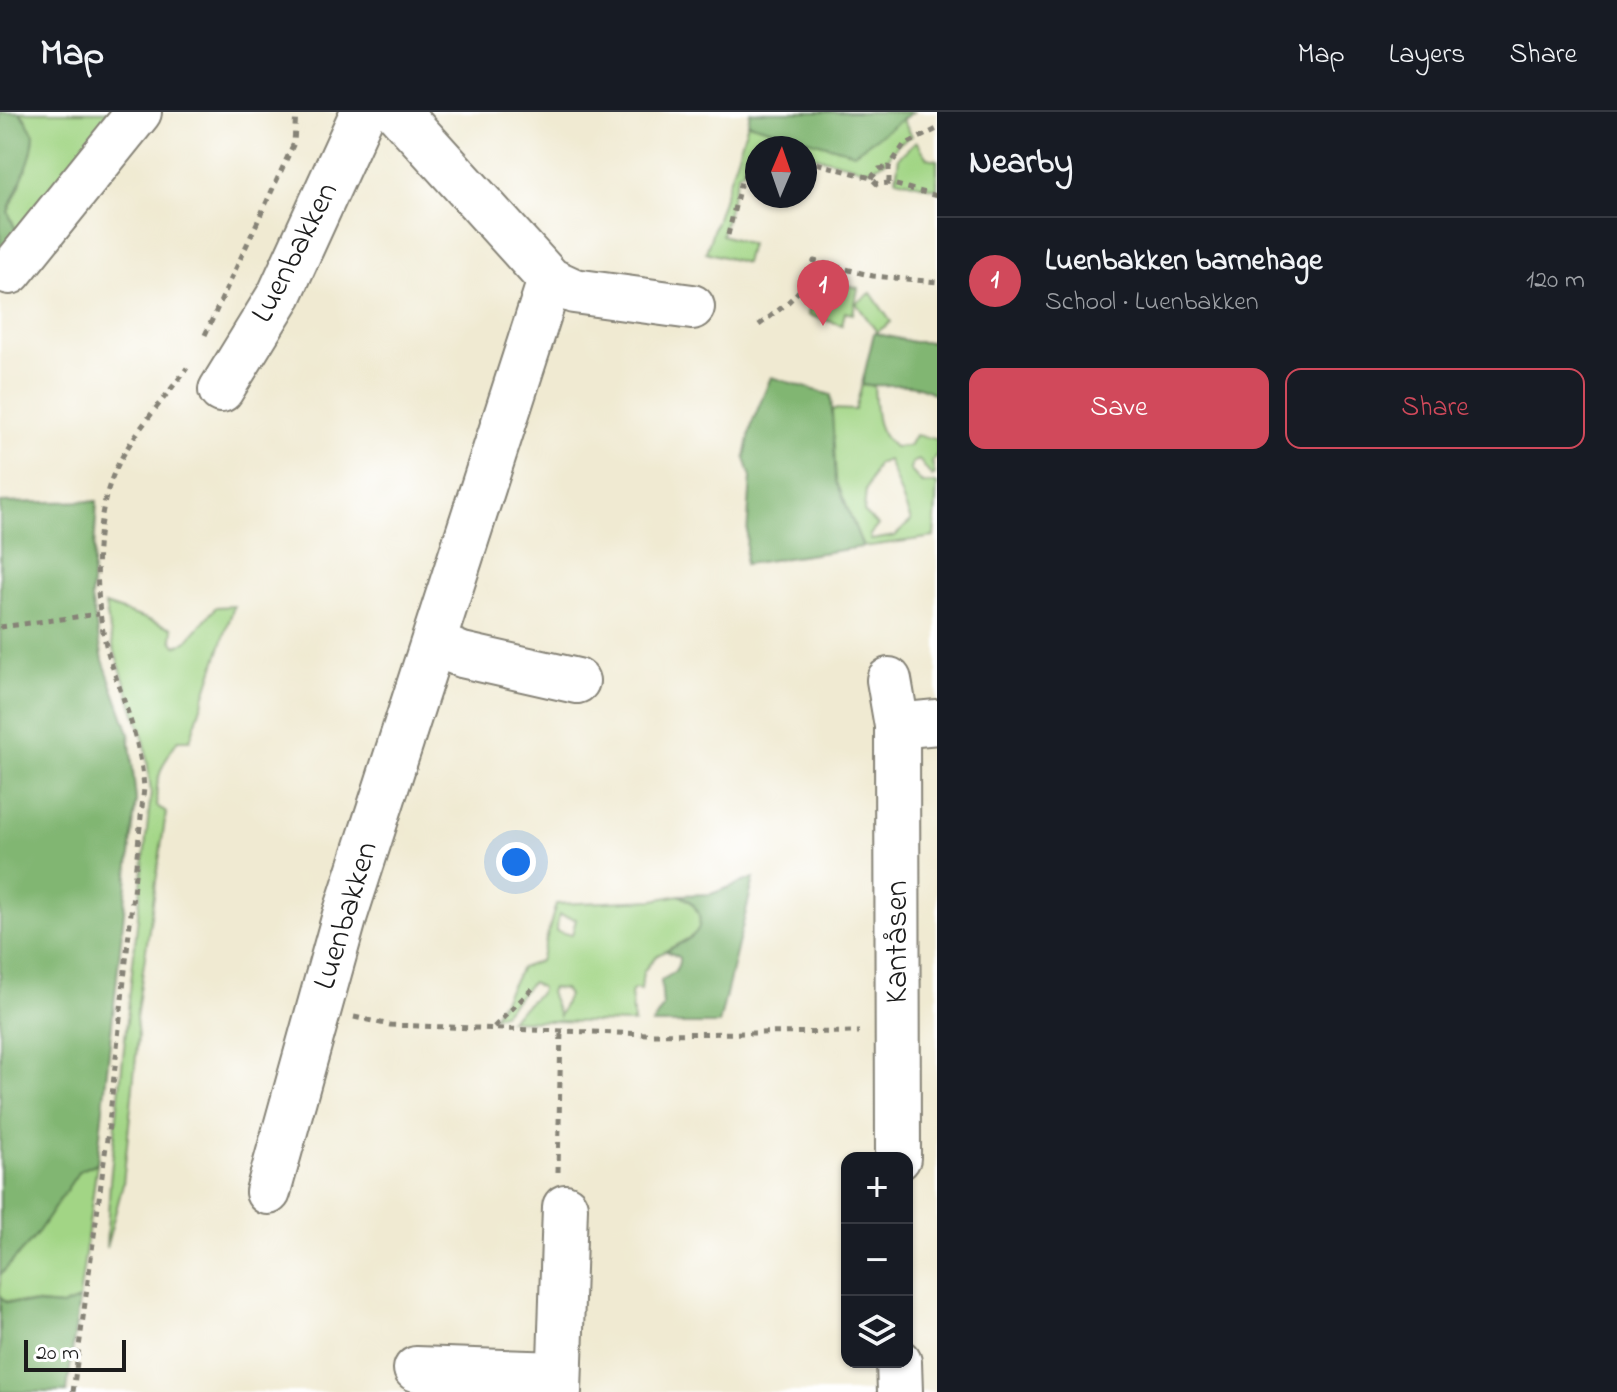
<!DOCTYPE html>
<html lang="en">
<head>
<meta charset="utf-8">
<style>
	body { margin:0; font-family:"Indie Flower",sans-serif; background:#242831; color:#f1f3f6 }
	.controls { position:absolute; right:24px; bottom:24px; display:grid; overflow:hidden; border-radius:16px; box-shadow:0 2px 6px #0004 }
	.controls button { width:72px; height:72px; display:grid; place-items:center; padding:0; border:0; border-bottom:2px solid #363941; background:#171b24; color:#f1f3f6; font:40px sans-serif }
	.compass { position:absolute; left:745px; top:24px; width:72px; height:72px; border-radius:50%; background:#171b24; box-shadow:0 2px 6px #0004; rotate:2deg }
	.scale { position:absolute; left:24px; bottom:20px; width:102px; box-sizing:border-box; padding-left:8px; border:4px solid #1c1c1c; border-top:0; font-size:22px; line-height:28px; white-space:nowrap; color:#1c1c1c; -webkit-text-stroke:6px #fff; paint-order:stroke }
	.you { position:absolute; left:516px; top:750px; width:28px; height:28px; margin:-20px; border:6px solid #fff; border-radius:50%; background:#1a73e8; box-shadow:0 0 0 12px #1a73e833 }
	.badge { display:grid; place-items:center; width:52px; height:52px; border-radius:50%; background:#d1495b; color:#fff; font-size:26px; font-weight:700 }
	.pin { position:absolute; translate:-50% -66px; filter:drop-shadow(0 2px 4px #0008) }
	.pin::after { content:''; position:absolute; top:42px; width:28px; height:24px; background:inherit; clip-path:polygon(0 0,100% 0,50% 100%) }
	.list { margin:0; padding:0; list-style:none }
	h2 { display:flex; justify-content:space-between; align-items:center; height:104px; margin:0; padding:0 32px; font-size:34px }
	h2 small { font-size:26px; font-weight:400; color:#9ea1a6 }
	.list li { display:grid; grid-template-columns:52px 1fr auto; gap:24px; align-items:center; box-sizing:border-box; height:128px; padding:0 32px; border-top:2px solid #363941 }
	.list b { display:block; font-size:30px; white-space:nowrap }
	.list p { margin:0; font-size:26px; white-space:nowrap; color:#9ea1a6 }
	.list em { font-size:26px; font-style:normal; color:#9ea1a6 }
	.actions { display:flex; gap:16px; padding:24px 32px }
	.actions a { flex:1; padding:18px 0; border:2px solid #d1495b; border-radius:16px; text-align:center; font-size:28px; color:#d1495b }
	.actions .main { background:#d1495b; color:#fff }
	.icon { flex:none; width:44px; height:44px; fill:none; stroke:currentColor; stroke-width:2; stroke-linecap:round; stroke-linejoin:round }
	.map { position:relative; flex:none; width:937px; height:1280px; overflow:hidden }
	header { display:flex; align-items:center; gap:48px; box-sizing:border-box; height:112px; padding:0 40px; background:#171b24; border-bottom:2px solid #363941 }
	header strong { font-size:38px }
	nav { display:flex; gap:44px; margin-inline-start:auto; font-size:28px }
	main { display:flex }
	aside { flex:1; background:#171b24 }
	.map>svg:first-child { display:block }
	.green { fill:#a2d585; stroke:#5f7850; stroke-width:2; fill-rule:evenodd }
	.forest { fill:#81b672; stroke:#4e6947; stroke-width:2 }
	.lines { fill:none; stroke-linecap:round; stroke-linejoin:round }
	.minor-casing { stroke:#868377; stroke-width:48 }
	.path { stroke:#868377; stroke-width:5; stroke-dasharray:6 6; stroke-linecap:butt }
	.minor { stroke:#fff; stroke-width:44 }
	.labels { text-anchor:middle; dominant-baseline:central; stroke-width:6; stroke-linejoin:round; paint-order:stroke }
	.street-label { font-size:32px; fill:#1c1c1c; stroke:#fff }
</style>
</head>
<body>
<header>
<strong>Map</strong>
<nav><a>Map</a><a>Layers</a><a>Share</a></nav>
</header>
<main>
<div class="map">
<svg width="937" height="1280" viewBox="0 0 937 1280">
	<rect width="100%" height="100%" fill="#fff"/>
	<filter id="ink" filterUnits="userSpaceOnUse"><feTurbulence type="fractalNoise" baseFrequency=".0125" numOctaves="2"/><feDisplacementMap in="SourceGraphic" scale="16" xChannelSelector="R" yChannelSelector="G"/><feConvolveMatrix kernelMatrix="1 2 1 2 8 2 1 2 1" color-interpolation-filters="sRGB"/></filter>
	<filter id="wash" filterUnits="userSpaceOnUse"><feTurbulence type="fractalNoise" baseFrequency=".006" numOctaves="4" result="noise"/><feDisplacementMap in="SourceGraphic" scale="32" xChannelSelector="R" yChannelSelector="G"/><feGaussianBlur stdDeviation="1.8" result="paint"/><feColorMatrix in="noise" values="0 0 0 0 0 0 0 0 0 0 0 0 0 0 0 0 0 1.4 0 .05"/><feComposite in="paint" operator="in"/></filter>
	<g filter="url(#wash)">
		<rect width="100%" height="100%" fill="#f0ead2"/>
		<g class="green">
			<path d="M 20,0 L 127,0 L 28,126 L 15,116 L 8,100 L 21,71 L 26,7 Z"/>
			<path d="M 902,7 L 912,24 L 898,32 L 886,49 L 869,58 L 805,42 L 805,36 L 757,36 L 757,56 L 747,56 L 738,62 L 722,123 L 750,132 L 745,151 L 706,140 L 748,11 L 854,40 Z"/>
			<path d="M 916,29 L 928,46 L 937,48 L 937,77 L 896,67 L 899,45 Z"/>
			<path d="M 831,169 L 858,176 L 853,202 L 845,200 L 842,213 L 808,203 L 811,188 L 816,188 L 818,176 Z"/>
			<path d="M 871,181 L 891,210 L 877,220 L 856,191 Z"/>
			<path d="M 862,272 L 874,274 C 876,299 874,318 894,335 L 909,334 L 915,323 L 937,327 L 937,342 L 932,350 L 935,363 L 932,365 L 919,348 L 912,351 L 910,358 L 922,371 L 937,372 L 934,425 L 863,435 L 836,368 L 829,297 L 855,298 ZM 888,348 L 911,409 L 895,424 L 871,428 L 870,423 L 878,413 L 864,400 L 866,378 L 877,352 Z"/>
			<path d="M 105,493 L 173,516 L 172,528 L 176,534 L 186,530 L 216,495 L 234,494 L 190,628 L 178,628 C 163,649 154,668 157,694 L 166,701 L 136,906 L 138,925 L 123,1072 L 106,1136 L 110,1069 L 151,680 L 145,632 L 113,534 Z"/>
			<path d="M 679,783 L 694,791 L 701,808 L 700,816 L 693,824 L 656,844 L 643,860 L 641,878 L 634,877 L 631,881 L 634,911 L 509,908 L 540,880 L 541,876 L 532,870 L 503,901 L 493,905 L 521,856 L 540,849 L 556,792 L 654,788 ZM 559,803 L 576,807 L 572,823 L 556,819 ZM 552,876 L 564,877 L 568,883 L 559,904 L 550,880 Z"/>
			<path d="M 97,1051 L 79,1188 L 63,1194 L 4,1189 L 0,1184 L 0,1163 L 34,1126 L 79,1059 Z"/>
		</g>
		<g class="forest">
			<path d="M 0,0 L 20,0 L 34,22 C 33,52 17,72 8,100 L 15,116 L 28,126 L 0,147 Z"/>
			<path d="M 750,0 L 913,0 L 854,41 L 748,11 Z"/>
			<path d="M 937,220 L 937,284 C 911,265 890,277 862,272 L 874,221 L 913,230 L 935,230 Z"/>
			<path d="M 771,265 L 831,283 L 836,368 L 863,435 L 745,452 L 751,365 L 745,346 L 752,311 Z"/>
			<path d="M 97,389 L 91,487 L 103,548 L 129,621 L 136,688 L 97,1051 L 79,1059 L 34,1126 L 0,1163 L 0,391 Z"/>
			<path d="M 754,766 L 719,912 L 652,912 L 663,895 L 661,868 C 672,863 680,857 679,845 L 666,839 C 683,830 708,822 697,799 C 693,790 688,787 679,783 L 711,782 Z"/>
			<path d="M 0,1184 L 5,1190 L 63,1194 L 79,1188 L 67,1280 L 0,1280 Z"/>
		</g>
	</g>
	<g filter="url(#ink)">
		<g class="lines">
			<defs>
				<g id="minor">
					<path d="M 398,0 L 550,168 L 574,179 L 692,195"/>
					<path d="M 10,160 L 139,0"/>
					<path d="M 221,278 L 280,182 L 363,0"/>
					<path d="M 435,532 L 462,543 L 577,569"/>
					<path d="M 889,568 L 897,614 L 898,1046"/>
					<path d="M 897,614 L 937,610"/>
					<path d="M 268,1080 L 345,803 L 550,168"/>
					<path d="M 899,1250 L 900,1280"/>
					<path d="M 416,1257 L 559,1262"/>
					<path d="M 559,1280 L 565,1095"/>
				</g>
			</defs>
			<use href="#minor" class="minor-casing"/>
			<g class="path">
				<path d="M 805,48 L 871,66 L 877,72 L 889,71 L 937,84"/>
				<path d="M 871,66 L 879,57 L 889,55"/>
				<path d="M 889,71 L 889,55 L 904,33 L 937,17"/>
				<path d="M 728,123 L 742,65 L 757,61"/>
				<path d="M 759,213 C 784,194 806,180 814,149 L 873,164 L 937,170"/>
				<path d="M 205,223 L 294,31 L 296,0"/>
				<path d="M 0,515 L 99,502"/>
				<path d="M 354,905 L 390,913 L 648,922 L 859,920"/>
				<path d="M 494,915 L 533,876"/>
				<path d="M 558,1060 L 561,917"/>
				<path d="M 73,1280 L 109,1012 L 144,676 C 141,630 124,591 110,547 C 93,495 92,412 114,361 C 131,323 162,290 187,256"/>
			</g>
			<use href="#minor" class="minor"/>
		</g>
	</g>
	<g class="labels">
		<g class="street-label">
			<text transform="translate(296 141) rotate(-63)">Luenbakken</text>
			<text transform="translate(347 804) rotate(-73)">Luenbakken</text>
			<text transform="translate(898 830) rotate(-90)">Kantåsen</text>
		</g>
	</g>
</svg>
<div class="controls">
<button>+</button>
<button>−</button>
<button><svg class="icon" aria-label="layers" viewBox="0 0 24 24"><path d="M12 4l9 5-9 5-9-5zM3 14l9 5 9-5"/></svg></button>
</div>
<svg class="compass" viewBox="-18 -18 36 36"><path d="M0-13l5 13h-10z" fill="#e53935"/><path d="M0 13l5-13h-10z" fill="#9ea1a6"/></svg>
<div class="scale">20 m</div>
<div class="you"></div>
<div class="pin badge" style="left:823px;top:214px">1</div>
</div>
<aside>
<h2>Nearby<small></small></h2>
<ul class="list">
<li><span class="badge">1</span><div><b>Luenbakken barnehage</b><p>School · Luenbakken</p></div><em>120 m</em></li>
</ul>
<div class="actions"><a class="main">Save</a><a>Share</a></div>
</aside>
</main>
</body>
</html>
